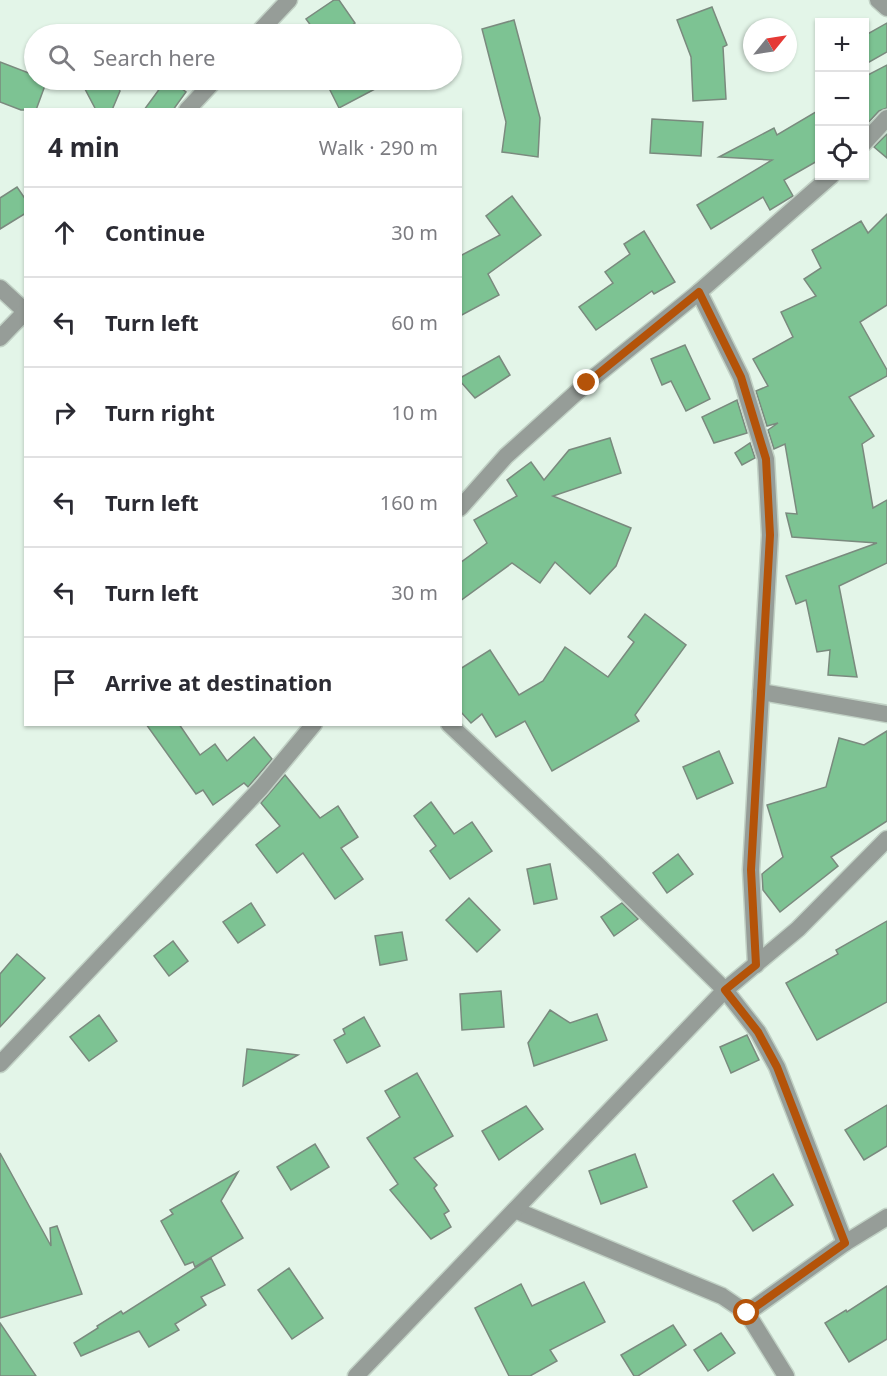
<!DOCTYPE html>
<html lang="en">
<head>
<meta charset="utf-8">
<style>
	body { margin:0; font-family:"Noto Sans",sans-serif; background:#f2f2f3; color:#2b2b33 }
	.controls { position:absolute; right:18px; top:18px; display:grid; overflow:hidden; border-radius:0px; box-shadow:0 2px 4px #0004 }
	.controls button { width:54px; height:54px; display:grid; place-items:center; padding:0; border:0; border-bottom:2px solid #e1e1e2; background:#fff; color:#2b2b33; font:30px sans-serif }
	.compass { position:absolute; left:743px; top:18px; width:54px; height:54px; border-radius:50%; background:#fff; box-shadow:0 2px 4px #0004; rotate:60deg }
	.stop { position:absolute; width:18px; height:18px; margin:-14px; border:4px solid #b45309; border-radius:50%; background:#fff }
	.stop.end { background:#b45309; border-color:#fff; box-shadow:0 2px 6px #0008 }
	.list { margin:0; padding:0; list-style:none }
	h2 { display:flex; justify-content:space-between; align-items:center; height:78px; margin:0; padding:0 24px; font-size:26px }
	h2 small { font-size:20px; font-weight:400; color:#7c7c81 }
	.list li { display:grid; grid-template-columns:39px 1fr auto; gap:18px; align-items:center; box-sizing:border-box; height:90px; padding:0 24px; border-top:2px solid #e1e1e2 }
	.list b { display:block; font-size:22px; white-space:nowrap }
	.list em { font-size:20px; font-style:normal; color:#7c7c81 }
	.icon { flex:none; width:33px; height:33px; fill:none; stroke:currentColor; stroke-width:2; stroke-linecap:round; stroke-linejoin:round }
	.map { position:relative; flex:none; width:887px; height:1376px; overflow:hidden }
	.search { position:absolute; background:#fff; box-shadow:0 2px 4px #0004; left:24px; top:24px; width:438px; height:66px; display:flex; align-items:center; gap:15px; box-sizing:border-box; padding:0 21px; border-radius:33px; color:#7c7c81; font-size:22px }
	.panel { position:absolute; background:#fff; box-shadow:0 2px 4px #0004; left:24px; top:108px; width:438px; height:618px; border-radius:0px }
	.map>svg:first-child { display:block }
	.building { fill:#7dc393; stroke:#7a8a7e; stroke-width:1.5 }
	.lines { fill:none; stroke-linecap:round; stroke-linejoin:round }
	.minor-casing { stroke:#c1d1c5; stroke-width:19 }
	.minor { stroke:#969d98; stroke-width:16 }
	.route { stroke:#b45309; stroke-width:8 }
</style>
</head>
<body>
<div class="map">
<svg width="887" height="1376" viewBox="0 0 887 1376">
	<rect width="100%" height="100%" fill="#e3f5e8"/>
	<g class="building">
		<path d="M 334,0 L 339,0 L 355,23 L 339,34 L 317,34 L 306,19 Z"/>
		<path d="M 712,7 L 727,45 L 723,47 L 726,99 L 693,101 L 691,57 L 677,20 Z"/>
		<path d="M 514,20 L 540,118 L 538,157 L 502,152 L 506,122 L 482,29 Z"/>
		<path d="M 887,23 L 887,52 L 864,65 L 864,36 Z"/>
		<path d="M 0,62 L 34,75 L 34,80 L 47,80 L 36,110 L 21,110 L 0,102 Z"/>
		<path d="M 887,65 L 887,108 L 879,111 L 864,127 L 864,77 Z"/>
		<path d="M 104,80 L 114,80 L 120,91 L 112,110 L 96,110 L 85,89 Z"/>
		<path d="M 166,80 L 170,80 L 186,92 L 173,110 L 144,110 Z"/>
		<path d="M 345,80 L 392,80 L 339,108 L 329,88 Z"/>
		<path d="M 819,110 L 819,160 L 784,180 L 793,196 L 770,210 L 763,197 L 711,229 L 697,205 L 772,160 L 719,157 L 774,128 L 777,135 Z"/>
		<path d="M 652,119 L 703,122 L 701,156 L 650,153 Z"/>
		<path d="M 887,134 L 887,158 L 874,147 Z"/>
		<path d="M 17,187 L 26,200 L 26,213 L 0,229 L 0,198 Z"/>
		<path d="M 512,196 L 541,235 L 488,274 L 499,295 L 460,316 L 460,256 L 500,235 L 486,216 Z"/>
		<path d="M 887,214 L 887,305 L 860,322 L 887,370 L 887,376 L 849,397 L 874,436 L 862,444 L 873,508 L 887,500 L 887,563 L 839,586 L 857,677 L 828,675 L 830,650 L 817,652 L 806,600 L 796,604 L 786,576 L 877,543 L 792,537 L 786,513 L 797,514 L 785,444 L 774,449 L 768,430 L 778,423 L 767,426 L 756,391 L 768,386 L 753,359 L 793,337 L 781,312 L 816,296 L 804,279 L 821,268 L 812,250 L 861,221 L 868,233 Z"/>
		<path d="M 644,231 L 675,282 L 654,294 L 652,291 L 596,330 L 579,307 L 613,283 L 605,272 L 630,254 L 624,244 Z"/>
		<path d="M 685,345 L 710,399 L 686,411 L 671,381 L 662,385 L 651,359 Z"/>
		<path d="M 499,356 L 510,375 L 475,398 L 460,381 L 460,378 Z"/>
		<path d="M 737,400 L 747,433 L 714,443 L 702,417 Z"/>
		<path d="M 610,438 L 621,473 L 553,496 L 631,528 L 616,566 L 590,594 L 555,562 L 540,583 L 512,563 L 460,601 L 460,563 L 487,543 L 474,520 L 517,496 L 507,480 L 531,462 L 544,480 L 569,450 Z"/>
		<path d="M 750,443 L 755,458 L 742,465 L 735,453 Z"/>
		<path d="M 645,614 L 686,645 L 635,715 L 639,721 L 552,771 L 525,721 L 496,737 L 482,714 L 471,723 L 460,711 L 460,669 L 490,650 L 519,695 L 543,681 L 565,647 L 608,677 L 634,642 L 628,637 Z"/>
		<path d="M 146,724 L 179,724 L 200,755 L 215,744 L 227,761 L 254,737 L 272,759 L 248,787 L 244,783 L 213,805 L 203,790 L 196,794 Z"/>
		<path d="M 887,731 L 887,821 L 831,857 L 838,866 L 780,912 L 763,890 L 762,874 L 783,857 L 767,805 L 826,787 L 839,738 L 864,745 Z"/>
		<path d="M 719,751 L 733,783 L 697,799 L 683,767 Z"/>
		<path d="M 285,775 L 320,818 L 338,806 L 358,837 L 341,848 L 363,879 L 335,899 L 303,853 L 277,873 L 256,845 L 280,826 L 261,803 Z"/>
		<path d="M 431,802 L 454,834 L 472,822 L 492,851 L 450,879 L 430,851 L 436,846 L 414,816 Z"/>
		<path d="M 678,854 L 693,874 L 667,893 L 653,873 Z"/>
		<path d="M 550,864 L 557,899 L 534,904 L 527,869 Z"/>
		<path d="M 469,898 L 500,930 L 477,952 L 446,920 Z"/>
		<path d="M 251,903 L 265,925 L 238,943 L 223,922 Z"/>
		<path d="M 622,903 L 638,919 L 614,936 L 601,917 Z"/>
		<path d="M 887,921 L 887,1002 L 817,1040 L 786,983 L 838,954 L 836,950 Z"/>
		<path d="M 402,932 L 407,960 L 380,965 L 375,936 Z"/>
		<path d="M 173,941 L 188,961 L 169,976 L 154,956 Z"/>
		<path d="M 17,954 L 45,978 L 0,1027 L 0,974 Z"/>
		<path d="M 501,991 L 504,1027 L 462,1030 L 460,994 Z"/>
		<path d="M 550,1010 L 570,1023 L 597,1014 L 607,1040 L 534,1066 L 528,1043 Z"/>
		<path d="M 99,1015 L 117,1041 L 89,1061 L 70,1037 Z"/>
		<path d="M 364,1017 L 380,1046 L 347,1063 L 334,1040 L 345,1034 L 343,1029 Z"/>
		<path d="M 747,1035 L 759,1060 L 731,1073 L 720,1047 Z"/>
		<path d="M 247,1049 L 298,1055 L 243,1086 Z"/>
		<path d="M 417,1073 L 453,1136 L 414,1158 L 437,1185 L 434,1188 L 449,1211 L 444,1214 L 451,1227 L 431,1239 L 390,1190 L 398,1184 L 367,1138 L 400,1117 L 385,1091 Z"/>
		<path d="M 887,1105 L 887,1146 L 864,1160 L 845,1130 Z"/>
		<path d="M 526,1106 L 543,1129 L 499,1160 L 482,1131 Z"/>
		<path d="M 315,1144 L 329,1167 L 291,1190 L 277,1167 Z"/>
		<path d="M 0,1153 L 51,1246 L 50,1228 L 57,1226 L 82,1294 L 0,1318 Z"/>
		<path d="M 635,1154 L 647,1187 L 601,1204 L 589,1171 Z"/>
		<path d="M 238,1172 L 221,1201 L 243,1238 L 195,1267 L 193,1262 L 185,1265 L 161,1221 L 173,1214 L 170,1210 Z"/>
		<path d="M 773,1174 L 793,1205 L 753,1231 L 733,1201 Z"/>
		<path d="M 211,1258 L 225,1285 L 201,1297 L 206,1305 L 175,1324 L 179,1330 L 149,1347 L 139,1331 L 81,1356 L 74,1343 L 98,1328 L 97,1326 L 121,1311 L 123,1314 Z"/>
		<path d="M 289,1268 L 323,1318 L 292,1339 L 258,1290 Z"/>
		<path d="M 584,1282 L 605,1322 L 550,1350 L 557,1361 L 530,1376 L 509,1376 L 475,1308 L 521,1284 L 532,1306 Z"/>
		<path d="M 887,1286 L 887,1339 L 849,1362 L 825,1323 L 846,1310 L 847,1312 Z"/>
		<path d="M 0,1323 L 36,1376 L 0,1376 Z"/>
		<path d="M 673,1325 L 686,1345 L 638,1376 L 634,1376 L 621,1355 Z"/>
		<path d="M 721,1333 L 735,1353 L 708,1371 L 694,1350 Z"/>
	</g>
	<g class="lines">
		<defs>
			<g id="minor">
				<path d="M 878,0 L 887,8"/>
				<path d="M 257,34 L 289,0"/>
				<path d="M 187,110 L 215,80"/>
				<path d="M 864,143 L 887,118"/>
				<path d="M 0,288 L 26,312"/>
				<path d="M 699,292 L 741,377 L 766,459 L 770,535 L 751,870 L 756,965"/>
				<path d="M 0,338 L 26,311"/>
				<path d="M 460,508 L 506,456 L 587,383 L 699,292 L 831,176"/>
				<path d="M 761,692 L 887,714"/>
				<path d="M 449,724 L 596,863 L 725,990 L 758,1032 L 777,1067 L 845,1243"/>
				<path d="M 0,1064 L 261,788 L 314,724"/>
				<path d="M 515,1210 L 722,1296 L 747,1313"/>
				<path d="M 356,1376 L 725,990 L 798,929 L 887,839"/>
				<path d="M 786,1376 L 747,1313 L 845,1243 L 887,1217"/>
			</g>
		</defs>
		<use href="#minor" class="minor-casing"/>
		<use href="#minor" class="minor"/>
	</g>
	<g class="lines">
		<path class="route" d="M 587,383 L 699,292 L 741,377 L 766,459 L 770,535 L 751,870 L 756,965 L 725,990 L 758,1032 L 777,1067 L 845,1243 L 747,1313"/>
	</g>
</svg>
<div class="controls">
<button>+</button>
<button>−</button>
<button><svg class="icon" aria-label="locate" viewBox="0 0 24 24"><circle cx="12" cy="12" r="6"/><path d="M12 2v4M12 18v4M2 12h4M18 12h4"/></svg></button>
</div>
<svg class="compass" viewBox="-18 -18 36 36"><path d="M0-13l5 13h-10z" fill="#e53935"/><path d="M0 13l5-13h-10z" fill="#7c7c81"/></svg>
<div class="stop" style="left:747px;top:1313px"></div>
<div class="stop end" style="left:587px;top:383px"></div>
<div class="search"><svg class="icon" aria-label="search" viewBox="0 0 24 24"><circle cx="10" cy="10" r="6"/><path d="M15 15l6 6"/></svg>Search here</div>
<section class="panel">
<h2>4 min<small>Walk · 290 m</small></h2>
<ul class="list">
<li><svg class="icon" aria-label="ahead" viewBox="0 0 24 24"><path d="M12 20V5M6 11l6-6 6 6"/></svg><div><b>Continue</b></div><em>30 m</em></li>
<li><svg class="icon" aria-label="left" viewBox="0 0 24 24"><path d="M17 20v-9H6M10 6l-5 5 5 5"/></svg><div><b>Turn left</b></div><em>60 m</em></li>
<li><svg class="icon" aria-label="right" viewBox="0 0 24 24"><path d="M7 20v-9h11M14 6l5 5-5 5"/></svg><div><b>Turn right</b></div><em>10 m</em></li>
<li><svg class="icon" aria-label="left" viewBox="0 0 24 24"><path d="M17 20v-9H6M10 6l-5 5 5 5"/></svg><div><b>Turn left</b></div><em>160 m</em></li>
<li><svg class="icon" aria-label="left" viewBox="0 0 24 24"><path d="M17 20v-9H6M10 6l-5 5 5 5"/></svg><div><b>Turn left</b></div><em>30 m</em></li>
<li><svg class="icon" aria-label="arrive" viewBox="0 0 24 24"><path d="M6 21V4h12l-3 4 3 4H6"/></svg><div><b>Arrive at destination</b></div></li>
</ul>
</section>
</div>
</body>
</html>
